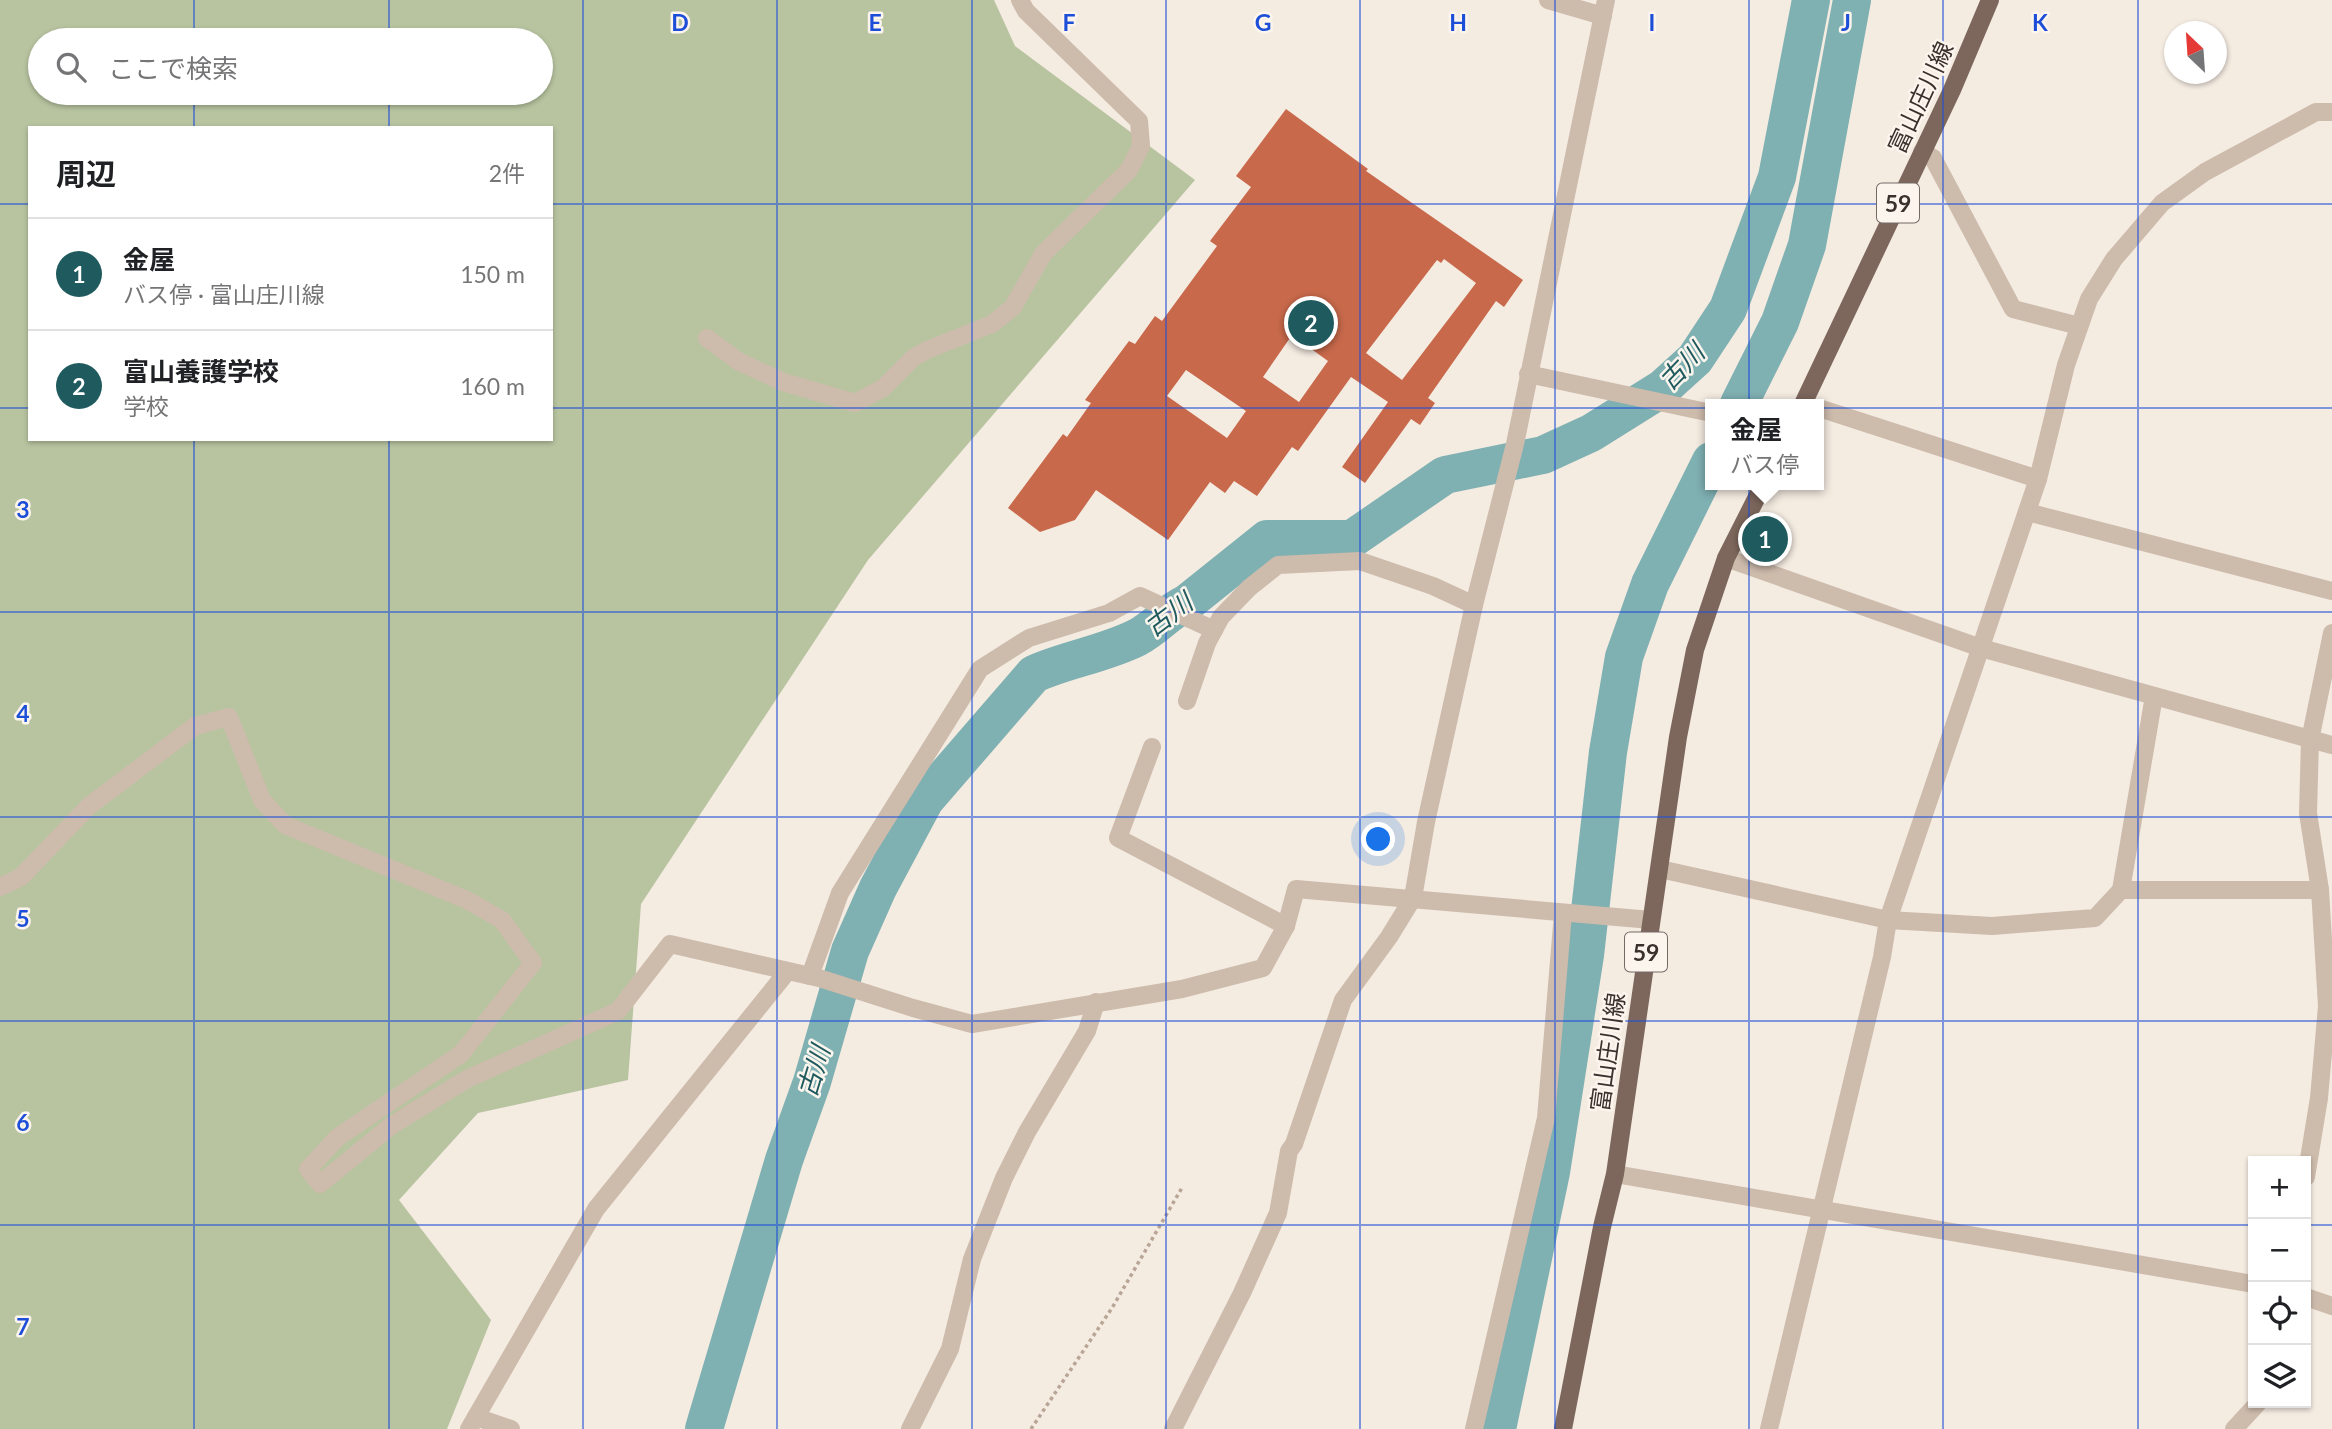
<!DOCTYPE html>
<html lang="ja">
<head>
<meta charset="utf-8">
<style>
	body { margin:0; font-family:Lato,"Noto Sans JP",sans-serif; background:#f2f2f2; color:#202124 }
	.controls { position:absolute; right:21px; bottom:21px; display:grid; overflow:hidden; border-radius:0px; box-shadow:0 2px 5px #0004 }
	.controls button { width:63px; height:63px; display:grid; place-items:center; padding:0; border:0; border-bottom:2px solid #e0e0e0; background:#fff; color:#202124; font:35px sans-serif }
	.compass { position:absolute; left:2164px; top:21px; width:63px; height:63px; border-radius:50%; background:#fff; box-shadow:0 2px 5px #0004; rotate:335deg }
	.you { position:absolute; left:1379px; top:840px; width:24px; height:24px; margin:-18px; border:5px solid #fff; border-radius:50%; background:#1a73e8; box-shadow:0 0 0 10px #1a73e833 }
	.badge { display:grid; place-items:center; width:46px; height:46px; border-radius:50%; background:#1f5a5e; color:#fff; font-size:23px; font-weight:700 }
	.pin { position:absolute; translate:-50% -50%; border:4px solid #fff; box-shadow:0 2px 7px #0006 }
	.popup { position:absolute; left:1705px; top:399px; width:119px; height:91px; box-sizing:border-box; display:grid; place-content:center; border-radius:0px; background:#fff; filter:drop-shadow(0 2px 5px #0005); font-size:23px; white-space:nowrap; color:#757577 }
	.popup b { font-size:26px; color:#202124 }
	.popup::after { content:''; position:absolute; left:50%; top:100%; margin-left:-14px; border:14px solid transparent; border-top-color:#fff }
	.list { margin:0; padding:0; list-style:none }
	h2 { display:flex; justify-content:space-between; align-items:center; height:91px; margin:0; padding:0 28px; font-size:30px }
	h2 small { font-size:23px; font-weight:400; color:#757577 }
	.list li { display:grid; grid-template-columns:46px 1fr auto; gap:21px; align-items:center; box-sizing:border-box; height:112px; padding:0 28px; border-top:2px solid #e0e0e0 }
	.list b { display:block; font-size:26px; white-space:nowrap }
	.list p { margin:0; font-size:23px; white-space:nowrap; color:#757577 }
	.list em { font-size:23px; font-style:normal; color:#757577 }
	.icon { flex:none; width:38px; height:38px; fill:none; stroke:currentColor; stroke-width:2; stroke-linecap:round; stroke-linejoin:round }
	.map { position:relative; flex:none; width:2332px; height:1429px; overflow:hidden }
	.search { position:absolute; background:#fff; box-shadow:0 2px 5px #0004; left:28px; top:28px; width:525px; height:77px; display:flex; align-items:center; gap:18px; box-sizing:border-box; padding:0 24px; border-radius:38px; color:#757577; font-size:26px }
	.panel { position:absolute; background:#fff; box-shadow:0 2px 5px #0004; left:28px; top:126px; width:525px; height:315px; border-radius:0px }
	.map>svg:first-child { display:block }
	.green { fill:#b8c4a0; fill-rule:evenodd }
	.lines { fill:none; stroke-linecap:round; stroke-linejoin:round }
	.river { stroke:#7fb0b2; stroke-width:38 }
	.building { fill:#c8694b; fill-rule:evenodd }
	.path { stroke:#b9a596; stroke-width:3.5; stroke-dasharray:3.5 3.5; stroke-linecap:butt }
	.minor { stroke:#cdbbac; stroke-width:18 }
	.major { stroke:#7d675c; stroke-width:18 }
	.grid { fill:none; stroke:#1d4ed8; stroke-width:2; stroke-opacity:0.55 }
	.labels { text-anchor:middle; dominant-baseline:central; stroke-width:5; stroke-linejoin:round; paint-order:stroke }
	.shield { fill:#fbf5ee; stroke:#756b66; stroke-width:2 }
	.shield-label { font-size:23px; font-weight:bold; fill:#3b302b }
	.street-label { font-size:24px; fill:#3b302b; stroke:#fbf5ee }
	.water-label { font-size:26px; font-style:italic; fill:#1f5a5e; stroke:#fbf5ee }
	.grid-label { font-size:23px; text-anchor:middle; font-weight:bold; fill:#1d4ed8; stroke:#fbf5ee; stroke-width:5; stroke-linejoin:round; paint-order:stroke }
</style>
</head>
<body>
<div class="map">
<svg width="2332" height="1429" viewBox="0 0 2332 1429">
	<rect width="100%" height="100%" fill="#f4ebe1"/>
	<path class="green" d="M 0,0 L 994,0 L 1015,46 L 1195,180 L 868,560 L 641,904 L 628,1080 L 478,1113 L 399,1200 L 491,1320 L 447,1429 L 0,1429 ZM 40,40 L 541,40 L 541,93 L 40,93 ZM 30,128 L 551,128 L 551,439 L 30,439 Z"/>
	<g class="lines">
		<g class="river">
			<path d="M 1739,404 L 1780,322 L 1807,245 L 1852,0"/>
			<path d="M 704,1429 L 784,1160 L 812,1082 L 850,951 L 878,888 L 925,800 L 1034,674 C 1067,659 1105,654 1138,637 C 1156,627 1169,611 1187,603 L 1267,539 L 1352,539 L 1445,475 L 1543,455 L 1591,433 L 1663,388 L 1695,359 L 1728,309 L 1777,177 L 1811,0"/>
			<path d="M 1497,1429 L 1551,1172 L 1585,955 L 1608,752 L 1624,657 L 1650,584 L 1711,461"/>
		</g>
	</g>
	<path class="building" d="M 1286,109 L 1368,169 L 1366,171 L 1523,280 L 1504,307 L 1496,301 L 1428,398 L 1435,403 L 1420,425 L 1411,419 L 1365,483 L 1342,467 L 1388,402 L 1351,377 L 1298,451 L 1292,447 L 1257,496 L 1234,481 L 1225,493 L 1210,482 L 1168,540 L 1096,490 L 1075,520 L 1040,532 L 1008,508 L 1063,434 L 1067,437 L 1091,403 L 1085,400 L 1129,341 L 1135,344 L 1155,316 L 1162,321 L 1217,246 L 1210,241 L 1251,187 L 1236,176 ZM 1444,259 L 1476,283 L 1402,380 L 1366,353 L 1437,260 L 1441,263 ZM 1292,335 L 1328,361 L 1299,402 L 1263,377 ZM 1186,370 L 1246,411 L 1227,438 L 1167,396 Z"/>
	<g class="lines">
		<path class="path" d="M 1031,1429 L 1112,1308 L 1183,1186"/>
		<g class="minor">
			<path d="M 1548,0 L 1603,16"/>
			<path d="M 1922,152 L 1933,158 L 2013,309 L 2079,326"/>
			<path d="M 707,338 L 738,361 L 783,382 L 855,403 L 883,388 L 913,358 L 927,350 L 992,324 L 1013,307 L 1043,254 L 1129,170 L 1141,146 L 1139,121 L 1026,11 L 1020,0"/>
			<path d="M 1528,374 L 1711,413"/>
			<path d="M 1819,408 L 2038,479"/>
			<path d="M 2027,512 L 2332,591"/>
			<path d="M 1726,558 L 1981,648 L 2332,745"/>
			<path d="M 1187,701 L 1207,643 L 1221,617 L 1249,588 L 1278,565 L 1360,561 L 1433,586 L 1474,605"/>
			<path d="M 1152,747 L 1118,838 L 1286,926"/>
			<path d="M 1660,869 L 1888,920 L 1992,926 L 2095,918 L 2121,890 L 2320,890"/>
			<path d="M 0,887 L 21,877 L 89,806 L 195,726 L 229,717 L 262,800 L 285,825 L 467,900 L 502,920 L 533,963 L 461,1054 L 338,1137 L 308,1169 L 320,1184 L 392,1125 L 467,1079 L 618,1011 L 670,944 L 819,978 L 913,1008 L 972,1024 L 1182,989 L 1263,968 L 1286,926 L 1296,889 L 1651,920"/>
			<path d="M 2121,890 L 2154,696"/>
			<path d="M 810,976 L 840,893 L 980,669 L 1029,638 L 1109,613 L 1140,596 L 1214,630"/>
			<path d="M 1615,1174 L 2253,1284"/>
			<path d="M 2306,1177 L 2319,1098 L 2327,1006 L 2320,890 L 2308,813 L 2310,740 L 2332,633"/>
			<path d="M 2306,1297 L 2332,1306"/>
			<path d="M 476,1417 L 511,1429"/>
			<path d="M 469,1429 L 596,1209 L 787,972"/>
			<path d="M 910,1429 L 950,1349 L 972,1259 L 1004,1178 L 1027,1132 L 1087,1031 L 1096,1002"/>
			<path d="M 1173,1429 L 1242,1293 L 1278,1213 L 1289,1151 L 1294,1144 L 1343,1000 L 1389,937 L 1413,898 L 1426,822 L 1474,605 L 1515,444 L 1606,0"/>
			<path d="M 1474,1429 L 1546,1118 L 1563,913"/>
			<path d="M 1769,1429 L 1882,957 L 1888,920 L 2038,479 L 2066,365 L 2089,299 L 2114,259 L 2162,203 L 2205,172 L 2316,112 L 2332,112"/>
			<path d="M 2234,1429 L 2258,1403"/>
		</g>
		<g class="major">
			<path d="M 1803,404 L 1952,90 L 1990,0"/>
			<path d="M 1563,1429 L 1602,1227 L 1615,1174 L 1678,737 L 1695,650 L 1726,558 L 1763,485"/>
		</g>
	</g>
	<path class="grid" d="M 194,0 L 194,40M 389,0 L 389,40M 583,0 L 583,1429M 777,0 L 777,1429M 972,0 L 972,1429M 1166,0 L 1166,1429M 1360,0 L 1360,1429M 1555,0 L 1555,1429M 1749,0 L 1749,1429M 1943,0 L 1943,1429M 2138,0 L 2138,1429M 194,93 L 194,128M 389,93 L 389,128M 0,204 L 30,204M 551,204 L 2332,204M 0,408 L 30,408M 551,408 L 2332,408M 194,439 L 194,1429M 389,439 L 389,1429M 0,612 L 2332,612M 0,817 L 2332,817M 0,1021 L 2332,1021M 0,1225 L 2253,1225M 2306,1225 L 2332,1225"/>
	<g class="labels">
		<g class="shield">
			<rect x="1877" y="183.5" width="42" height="39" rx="5"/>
			<rect x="1625" y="932.5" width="42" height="39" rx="5"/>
		</g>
		<g class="shield-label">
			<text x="1898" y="203">59</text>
			<text x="1646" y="952">59</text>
		</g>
		<g class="street-label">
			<text transform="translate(1920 97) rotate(-65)">富山庄川線</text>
			<text transform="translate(1607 1052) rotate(-82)">富山庄川線</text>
		</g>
		<g class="water-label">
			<text transform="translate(1681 366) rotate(-46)">古川</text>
			<text transform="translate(1168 614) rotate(-37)">古川</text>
			<text transform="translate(813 1071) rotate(-73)">古川</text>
		</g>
	</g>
	<g class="grid-label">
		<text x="680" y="31">D</text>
		<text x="875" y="31">E</text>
		<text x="1069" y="31">F</text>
		<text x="1263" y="31">G</text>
		<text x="1458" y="31">H</text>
		<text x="1652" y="31">I</text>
		<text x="1846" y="31">J</text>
		<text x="2040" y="31">K</text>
		<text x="23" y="518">3</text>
		<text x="23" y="722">4</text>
		<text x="23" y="927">5</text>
		<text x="23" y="1131">6</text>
		<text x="23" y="1335">7</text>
	</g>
</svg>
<div class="controls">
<button>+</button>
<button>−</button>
<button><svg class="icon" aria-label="locate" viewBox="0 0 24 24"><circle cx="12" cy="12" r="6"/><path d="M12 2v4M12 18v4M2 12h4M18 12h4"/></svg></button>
<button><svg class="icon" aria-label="layers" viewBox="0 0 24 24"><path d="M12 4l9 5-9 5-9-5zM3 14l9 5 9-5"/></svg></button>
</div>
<svg class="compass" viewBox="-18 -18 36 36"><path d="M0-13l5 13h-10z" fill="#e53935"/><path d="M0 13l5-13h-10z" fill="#757577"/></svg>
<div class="you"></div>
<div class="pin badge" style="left:1765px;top:539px">1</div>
<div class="popup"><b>金屋</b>バス停</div>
<div class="pin badge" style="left:1311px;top:323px">2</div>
<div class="search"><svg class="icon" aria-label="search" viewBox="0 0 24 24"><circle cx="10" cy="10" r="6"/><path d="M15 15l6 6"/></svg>ここで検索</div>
<section class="panel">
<h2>周辺<small>2件</small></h2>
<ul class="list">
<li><span class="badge">1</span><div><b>金屋</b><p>バス停 · 富山庄川線</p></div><em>150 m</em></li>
<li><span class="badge">2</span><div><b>富山養護学校</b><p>学校</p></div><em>160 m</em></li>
</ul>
</section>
</div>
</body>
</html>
